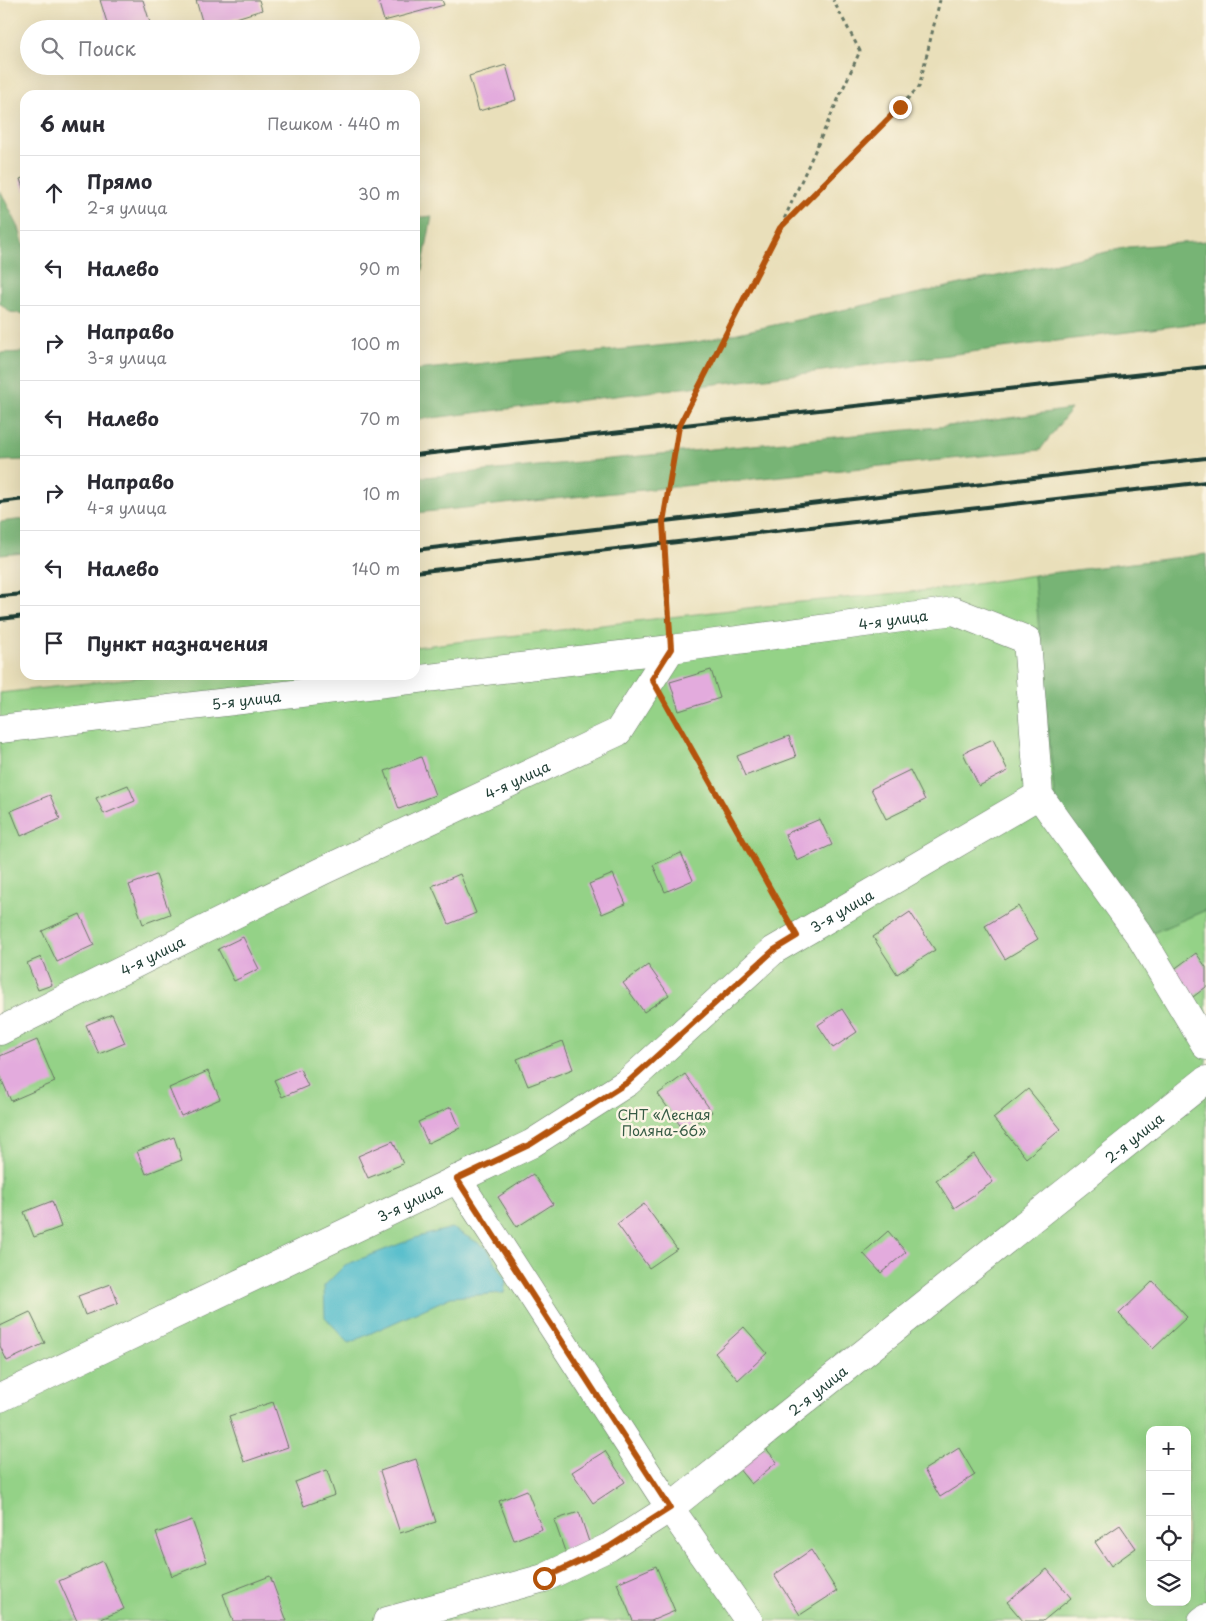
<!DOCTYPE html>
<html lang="ru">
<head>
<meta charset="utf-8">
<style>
	body { margin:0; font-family:"Playpen Sans",sans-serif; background:#f7f7f7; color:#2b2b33 }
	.controls { position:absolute; right:15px; bottom:15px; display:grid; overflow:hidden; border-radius:10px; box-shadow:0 5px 20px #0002 }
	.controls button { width:45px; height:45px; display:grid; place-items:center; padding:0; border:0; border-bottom:1px solid #e1e1e2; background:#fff; color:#2b2b33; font:25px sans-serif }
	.stop { position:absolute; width:15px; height:15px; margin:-11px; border:4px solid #b45309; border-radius:50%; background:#fff }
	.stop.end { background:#b45309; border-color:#fff; box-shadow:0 1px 5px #0008 }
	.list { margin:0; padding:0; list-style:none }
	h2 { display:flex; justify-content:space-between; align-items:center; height:65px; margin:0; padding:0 20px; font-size:21px }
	h2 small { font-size:16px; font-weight:400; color:#7c7c81 }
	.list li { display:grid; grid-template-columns:32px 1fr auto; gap:15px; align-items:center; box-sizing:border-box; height:75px; padding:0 20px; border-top:1px solid #e1e1e2 }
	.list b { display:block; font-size:19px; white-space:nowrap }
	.list p { margin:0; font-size:16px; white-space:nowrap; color:#7c7c81 }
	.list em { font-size:16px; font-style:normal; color:#7c7c81 }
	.icon { flex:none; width:28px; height:28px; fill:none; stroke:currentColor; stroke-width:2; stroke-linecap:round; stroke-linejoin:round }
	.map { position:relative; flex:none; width:1206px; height:1621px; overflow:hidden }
	.search { position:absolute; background:#fff; box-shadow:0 5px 20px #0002; left:20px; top:20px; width:400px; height:55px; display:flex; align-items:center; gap:12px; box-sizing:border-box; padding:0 18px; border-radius:28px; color:#7c7c81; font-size:19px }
	.panel { position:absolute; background:#fff; box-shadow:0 5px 20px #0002; left:20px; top:90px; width:400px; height:590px; border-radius:15px }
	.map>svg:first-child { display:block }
	.green { fill:#94d287; stroke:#5a885e; fill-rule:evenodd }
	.forest { fill:#77b474; stroke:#4b7854 }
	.water { fill:#50bbcb; stroke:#387c80 }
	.building { fill:#e3abdd }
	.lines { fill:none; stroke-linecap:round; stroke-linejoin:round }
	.minor-casing { stroke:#667663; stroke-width:29 }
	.path { stroke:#667663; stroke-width:3; stroke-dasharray:4 4; stroke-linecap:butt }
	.minor { stroke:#fff; stroke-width:28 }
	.rail { stroke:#1f3d34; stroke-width:4 }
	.route { stroke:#b45309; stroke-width:6 }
	.labels { text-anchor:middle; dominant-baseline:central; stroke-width:5; stroke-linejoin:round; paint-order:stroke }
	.street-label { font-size:14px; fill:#1f3d34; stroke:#fcf5e5 }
	.park-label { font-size:14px; fill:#365b45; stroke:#fcf5e5 }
</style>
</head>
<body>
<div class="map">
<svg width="1206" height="1621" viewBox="0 0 1206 1621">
	<rect width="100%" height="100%" fill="#fcf5e5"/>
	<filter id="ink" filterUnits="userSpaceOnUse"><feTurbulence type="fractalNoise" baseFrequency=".02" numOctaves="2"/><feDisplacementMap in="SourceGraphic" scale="10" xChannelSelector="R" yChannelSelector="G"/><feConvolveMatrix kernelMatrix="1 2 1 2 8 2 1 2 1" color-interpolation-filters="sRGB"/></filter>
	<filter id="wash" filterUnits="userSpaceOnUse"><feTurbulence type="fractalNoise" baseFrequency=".0096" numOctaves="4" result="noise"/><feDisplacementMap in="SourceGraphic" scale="20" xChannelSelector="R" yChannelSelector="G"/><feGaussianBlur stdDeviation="1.12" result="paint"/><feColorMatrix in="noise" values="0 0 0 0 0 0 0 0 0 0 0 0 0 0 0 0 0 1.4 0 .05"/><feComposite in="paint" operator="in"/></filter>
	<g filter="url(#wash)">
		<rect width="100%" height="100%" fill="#e9dfba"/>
		<path class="green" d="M 1034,575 L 1055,803 L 1153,932 L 1206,910 L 1206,1621 L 0,1621 L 0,693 L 159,675 L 415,675 L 415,647 L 790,603 L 942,589 ZM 1150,1430 L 1187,1430 L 1187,1602 L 1150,1602 Z"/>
		<g class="forest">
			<path d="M 0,190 L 19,228 L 25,250 L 25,314 L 10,312 L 0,303 Z"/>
			<path d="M 432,216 L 415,307 L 415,218 Z"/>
			<path d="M 1206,241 L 1206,322 L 791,375 L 415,420 L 415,370 L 697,342 L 1129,247 Z"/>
			<path d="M 25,352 L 25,460 L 0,461 L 0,353 Z"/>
			<path d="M 1071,409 L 1040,450 L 415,513 L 415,478 L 968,424 Z"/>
			<path d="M 25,519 L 25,553 L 0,555 L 0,522 Z"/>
			<path d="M 1206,554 L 1206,910 L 1153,933 L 1055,803 L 1034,575 Z"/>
		</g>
		<path class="water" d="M 452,1228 L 487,1248 L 506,1280 L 504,1293 L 451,1297 L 349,1343 L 325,1317 L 324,1286 L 345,1265 L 418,1237 Z"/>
		<g id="blocks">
			<g class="building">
				<path d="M 100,0 L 143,0 L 152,29 L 109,29 Z"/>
				<path d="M 196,0 L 259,0 L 262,10 L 204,28 Z"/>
				<path d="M 378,0 L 442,0 L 444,5 L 384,21 Z"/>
				<path d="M 506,65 L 516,100 L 479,111 L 469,76 Z"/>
				<path d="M 25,177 L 25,194 L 20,179 Z"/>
				<path d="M 711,670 L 720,698 L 679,711 L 670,682 Z"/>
				<path d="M 789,736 L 796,757 L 745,776 L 737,756 Z"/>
				<path d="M 993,739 L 1008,771 L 979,786 L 963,753 Z"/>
				<path d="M 421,757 L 435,795 L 399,809 L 385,771 Z"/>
				<path d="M 910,770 L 925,800 L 886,819 L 871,789 Z"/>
				<path d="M 128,785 L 135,801 L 104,814 L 96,798 Z"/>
				<path d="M 50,795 L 60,819 L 21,836 L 11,811 Z"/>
				<path d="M 820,819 L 832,845 L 797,861 L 785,834 Z"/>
				<path d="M 681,853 L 693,880 L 665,892 L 653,865 Z"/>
				<path d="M 460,874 L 476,913 L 449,924 L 432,886 Z"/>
				<path d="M 613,874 L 626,904 L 602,914 L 589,884 Z"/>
				<path d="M 156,875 L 170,914 L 143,924 L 129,885 Z"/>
				<path d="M 1018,906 L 1038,939 L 1005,959 L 985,926 Z"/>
				<path d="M 910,912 L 935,950 L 897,974 L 873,937 Z"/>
				<path d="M 80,914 L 94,945 L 57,962 L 42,931 Z"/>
				<path d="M 243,937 L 259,969 L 234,981 L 218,949 Z"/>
				<path d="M 1196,953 L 1206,967 L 1206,987 L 1193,997 L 1173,970 Z"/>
				<path d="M 41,957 L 52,985 L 38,990 L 27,963 Z"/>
				<path d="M 648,965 L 669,995 L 644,1012 L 623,983 Z"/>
				<path d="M 842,1009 L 857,1032 L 833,1048 L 818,1025 Z"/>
				<path d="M 112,1014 L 125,1043 L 99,1054 L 86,1025 Z"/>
				<path d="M 37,1040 L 55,1082 L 11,1101 L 0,1076 L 0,1056 Z"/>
				<path d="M 563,1041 L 573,1069 L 528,1086 L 517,1059 Z"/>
				<path d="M 300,1069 L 308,1086 L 282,1097 L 274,1080 Z"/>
				<path d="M 208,1071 L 220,1099 L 181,1116 L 169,1088 Z"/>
				<path d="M 685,1074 L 712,1112 L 684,1131 L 658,1094 Z"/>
				<path d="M 1028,1089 L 1061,1129 L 1026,1158 L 993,1118 Z"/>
				<path d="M 451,1107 L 460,1128 L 428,1143 L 418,1122 Z"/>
				<path d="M 174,1137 L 182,1160 L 146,1174 L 137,1151 Z"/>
				<path d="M 393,1141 L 403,1164 L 368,1178 L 358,1156 Z"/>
				<path d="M 974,1154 L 993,1182 L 954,1208 L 936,1180 Z"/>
				<path d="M 533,1174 L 553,1204 L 517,1227 L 498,1197 Z"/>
				<path d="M 52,1201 L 61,1227 L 34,1237 L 24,1212 Z"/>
				<path d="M 644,1204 L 677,1249 L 649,1268 L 617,1224 Z"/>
				<path d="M 888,1231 L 906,1252 L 881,1273 L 863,1253 Z"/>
				<path d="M 1153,1281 L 1187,1317 L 1153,1349 L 1119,1314 Z"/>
				<path d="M 111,1284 L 118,1303 L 85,1315 L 78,1296 Z"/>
				<path d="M 30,1312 L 45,1343 L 7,1361 L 0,1346 L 0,1326 Z"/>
				<path d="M 744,1327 L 767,1353 L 738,1380 L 715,1353 Z"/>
				<path d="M 273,1402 L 288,1447 L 244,1462 L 229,1416 Z"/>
				<path d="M 764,1446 L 777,1462 L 751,1484 L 738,1468 Z"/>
				<path d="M 959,1448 L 975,1475 L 940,1497 L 924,1470 Z"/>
				<path d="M 605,1451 L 625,1482 L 593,1503 L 572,1472 Z"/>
				<path d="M 416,1459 L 436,1522 L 400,1533 L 380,1471 Z"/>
				<path d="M 327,1470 L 335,1495 L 304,1506 L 295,1482 Z"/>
				<path d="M 527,1490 L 542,1529 L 514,1540 L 499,1501 Z"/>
				<path d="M 579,1512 L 591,1548 L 567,1557 L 554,1520 Z"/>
				<path d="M 192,1520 L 207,1562 L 172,1576 L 156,1533 Z"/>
				<path d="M 1120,1525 L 1136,1548 L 1111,1566 L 1095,1542 Z"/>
				<path d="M 811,1550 L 837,1591 L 800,1615 L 774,1575 Z"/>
				<path d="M 103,1561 L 124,1609 L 97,1621 L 77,1621 L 59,1581 Z"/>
				<path d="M 656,1566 L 675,1611 L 651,1621 L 633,1621 L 617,1583 Z"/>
				<path d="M 1047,1569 L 1071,1598 L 1043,1621 L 1023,1621 L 1007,1602 Z"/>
				<path d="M 270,1576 L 287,1621 L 233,1621 L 223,1594 Z"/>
			</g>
		</g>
	</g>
	<g filter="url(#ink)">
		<use href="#blocks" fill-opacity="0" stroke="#667663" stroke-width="1"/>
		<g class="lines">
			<defs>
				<g id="minor">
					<path id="s1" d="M 0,729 L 671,649"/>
					<path id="s2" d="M 0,1031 L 320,872 L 618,732 L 671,649 L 954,611 L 1027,640 L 1039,795 L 1140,936 L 1206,1046"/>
					<path d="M 457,1179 L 670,1508 L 749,1621"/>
					<path id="s3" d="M 0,1398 L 531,1144 L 628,1082 L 774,950 L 1039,795"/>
					<path id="s4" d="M 387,1621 L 544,1578 L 609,1547 L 670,1508 L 1206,1080"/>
					<path d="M 1202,1621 L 1206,1618"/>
				</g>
			</defs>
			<use href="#minor" class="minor-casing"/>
			<g class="path">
				<path d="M 781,226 L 860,51 L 833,0"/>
				<path d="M 668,622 L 663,522 L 679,426 L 780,228 L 919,87 L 940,0"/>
				<path d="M 668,708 L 783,911"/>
			</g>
			<use href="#minor" class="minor"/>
			<g class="rail">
				<path d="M 415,455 L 1206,367"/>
				<path d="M 0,502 L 25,499"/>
				<path d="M 415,550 L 1206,458"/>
				<path d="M 415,572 L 1206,482"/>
				<path d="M 0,596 L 25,594"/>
				<path d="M 0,619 L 25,616"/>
			</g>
		</g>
	</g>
	<g class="lines" filter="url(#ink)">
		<path class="route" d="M 544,1578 L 609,1547 L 670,1508 L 457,1179 L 531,1144 L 628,1082 L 774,950 L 797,936 L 652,679 L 671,649 L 663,522 L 679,426 L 780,228 L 900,107"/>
	</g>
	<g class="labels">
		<g class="street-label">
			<text stroke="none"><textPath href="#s2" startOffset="1009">4-я улица</textPath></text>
			<text stroke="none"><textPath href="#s1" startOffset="248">5-я улица</textPath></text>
			<text stroke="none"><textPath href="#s2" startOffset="575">4-я улица</textPath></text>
			<text stroke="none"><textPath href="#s3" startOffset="979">3-я улица</textPath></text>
			<text stroke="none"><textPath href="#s2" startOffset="170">4-я улица</textPath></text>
			<text stroke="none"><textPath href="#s4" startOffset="901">2-я улица</textPath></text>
			<text stroke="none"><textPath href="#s3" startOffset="454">3-я улица</textPath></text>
			<text stroke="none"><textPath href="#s4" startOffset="496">2-я улица</textPath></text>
		</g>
		<g class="park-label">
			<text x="664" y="1114">СНТ «Лесная<tspan x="664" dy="16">Поляна-66»</tspan></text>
		</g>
	</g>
</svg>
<div class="controls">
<button>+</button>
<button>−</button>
<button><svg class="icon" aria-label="locate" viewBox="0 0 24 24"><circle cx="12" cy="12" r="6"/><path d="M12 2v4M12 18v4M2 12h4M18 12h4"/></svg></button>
<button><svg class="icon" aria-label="layers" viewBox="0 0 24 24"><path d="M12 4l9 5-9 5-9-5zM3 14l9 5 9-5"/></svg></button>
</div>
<div class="stop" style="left:544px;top:1578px"></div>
<div class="stop end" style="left:900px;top:107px"></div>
<div class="search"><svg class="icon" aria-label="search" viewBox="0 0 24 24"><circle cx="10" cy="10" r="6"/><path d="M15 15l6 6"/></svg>Поиск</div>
<section class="panel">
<h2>6 мин<small>Пешком · 440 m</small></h2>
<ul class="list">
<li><svg class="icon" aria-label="ahead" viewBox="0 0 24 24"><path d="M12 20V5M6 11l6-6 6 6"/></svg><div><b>Прямо</b><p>2-я улица</p></div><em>30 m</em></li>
<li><svg class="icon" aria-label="left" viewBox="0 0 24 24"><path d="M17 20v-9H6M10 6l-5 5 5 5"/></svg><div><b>Налево</b></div><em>90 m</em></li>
<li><svg class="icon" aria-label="right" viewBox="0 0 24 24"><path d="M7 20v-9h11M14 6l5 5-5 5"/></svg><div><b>Направо</b><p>3-я улица</p></div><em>100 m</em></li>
<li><svg class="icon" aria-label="left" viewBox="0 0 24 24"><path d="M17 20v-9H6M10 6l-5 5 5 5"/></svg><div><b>Налево</b></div><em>70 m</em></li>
<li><svg class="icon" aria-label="right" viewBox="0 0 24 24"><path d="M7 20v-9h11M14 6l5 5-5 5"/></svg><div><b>Направо</b><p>4-я улица</p></div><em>10 m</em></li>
<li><svg class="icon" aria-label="left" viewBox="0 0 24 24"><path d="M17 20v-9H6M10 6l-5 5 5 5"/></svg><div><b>Налево</b></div><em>140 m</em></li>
<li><svg class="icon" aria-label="arrive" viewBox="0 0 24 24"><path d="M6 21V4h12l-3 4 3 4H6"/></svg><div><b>Пункт назначения</b></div></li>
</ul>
</section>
</div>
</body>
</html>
